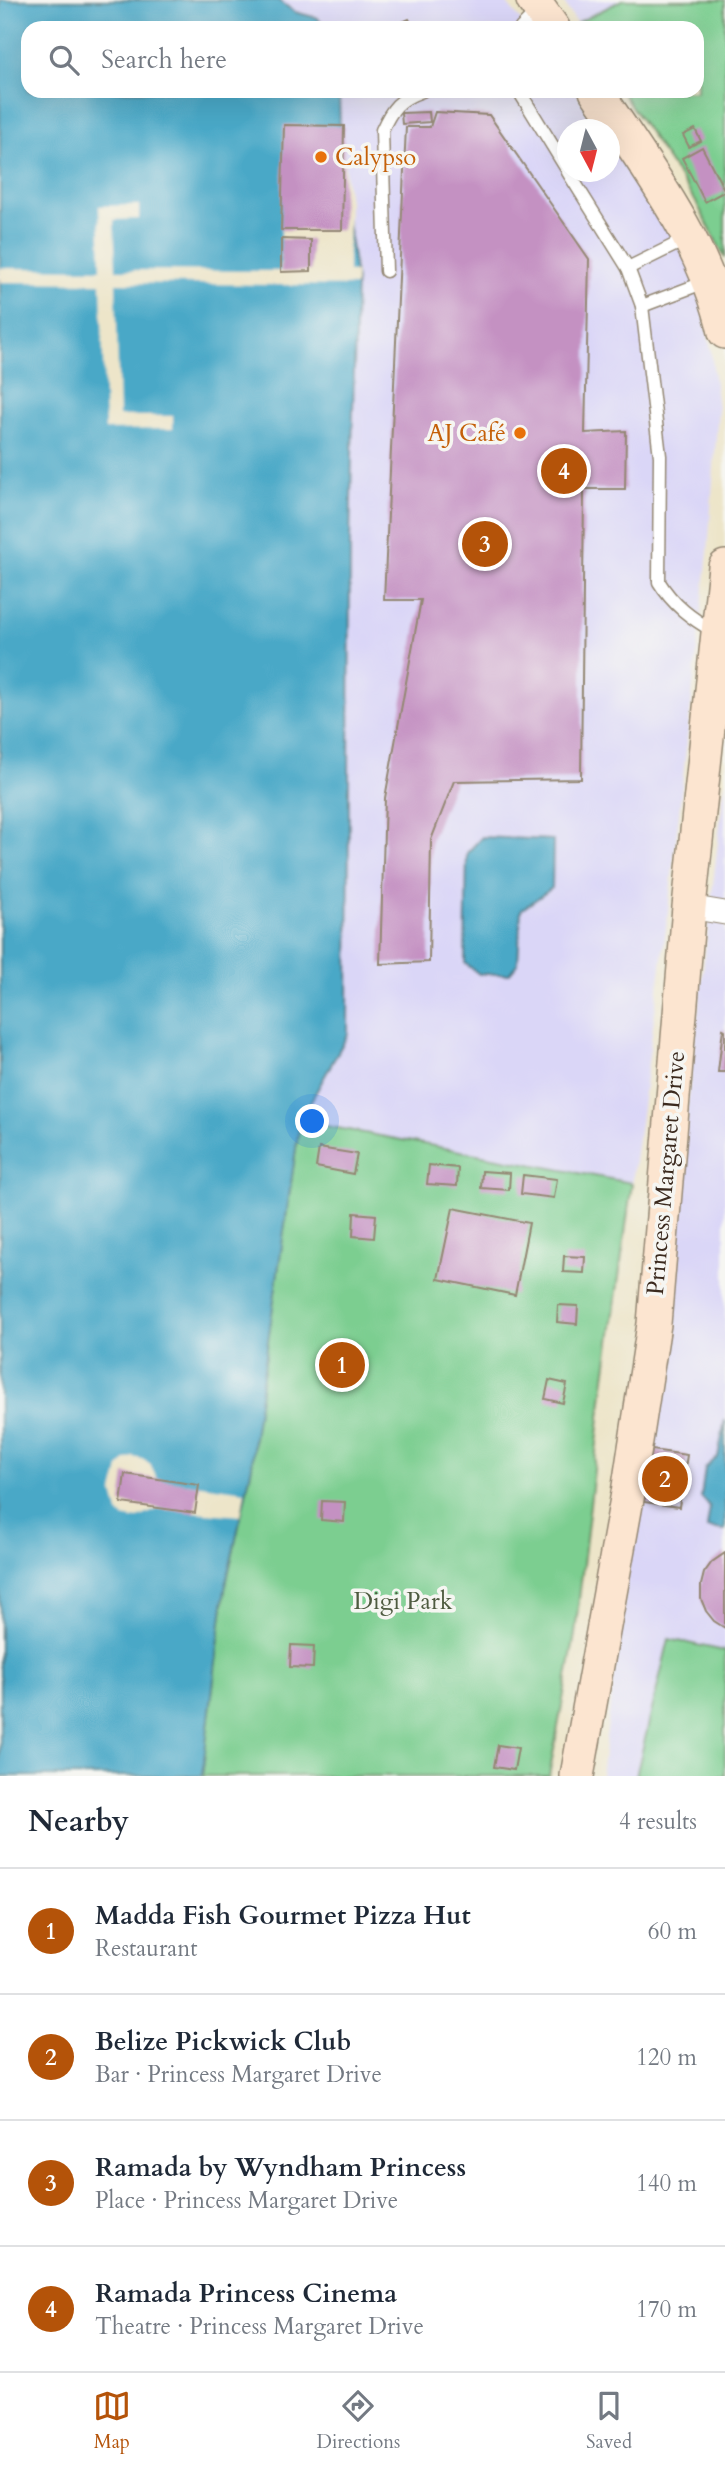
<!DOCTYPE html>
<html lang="en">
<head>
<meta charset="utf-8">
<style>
	body { margin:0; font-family:Cardo,serif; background:#f6f6f7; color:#1f2937 }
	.compass { position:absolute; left:557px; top:119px; width:63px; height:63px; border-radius:50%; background:#fff; box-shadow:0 7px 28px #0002; rotate:173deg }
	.you { position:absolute; left:313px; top:1122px; width:24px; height:24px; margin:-18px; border:5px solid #fff; border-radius:50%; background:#1a73e8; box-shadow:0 0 0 10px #1a73e833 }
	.badge { display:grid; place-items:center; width:46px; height:46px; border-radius:50%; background:#b45309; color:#fff; font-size:23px; font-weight:700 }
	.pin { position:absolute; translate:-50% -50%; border:4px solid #fff; box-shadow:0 2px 7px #0006 }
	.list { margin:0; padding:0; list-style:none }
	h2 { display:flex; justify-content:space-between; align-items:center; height:91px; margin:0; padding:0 28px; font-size:30px }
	h2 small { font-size:23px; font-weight:400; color:#747a83 }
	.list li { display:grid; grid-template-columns:46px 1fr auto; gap:21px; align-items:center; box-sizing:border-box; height:126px; padding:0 28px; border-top:2px solid #e0e1e3 }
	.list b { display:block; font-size:26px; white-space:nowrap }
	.list p { margin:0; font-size:23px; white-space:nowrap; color:#747a83 }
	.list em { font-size:23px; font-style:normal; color:#747a83 }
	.icon { flex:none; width:38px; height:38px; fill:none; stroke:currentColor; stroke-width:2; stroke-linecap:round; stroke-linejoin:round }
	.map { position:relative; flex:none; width:725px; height:1776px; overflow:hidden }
	.search { position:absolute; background:#fff; box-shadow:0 7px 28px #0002; left:21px; right:21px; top:21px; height:77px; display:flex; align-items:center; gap:18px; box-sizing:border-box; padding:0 24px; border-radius:21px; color:#747a83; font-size:26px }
	.sheet { height:595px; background:#fff }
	nav { display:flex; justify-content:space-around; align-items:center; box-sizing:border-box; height:98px; border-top:2px solid #e0e1e3; background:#fff; font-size:19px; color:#747a83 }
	nav a { display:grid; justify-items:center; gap:4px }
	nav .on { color:#b45309 }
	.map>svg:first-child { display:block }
	.built { fill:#dad6f7 }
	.green { fill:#7cce90; stroke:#5c7c57; stroke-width:2 }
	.water { fill:#48a8c7; stroke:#426972; stroke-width:2 }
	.pier { fill:#ede5c9 }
	.building { fill:#c491c2 }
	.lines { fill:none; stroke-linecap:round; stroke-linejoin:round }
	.service-casing { stroke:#948874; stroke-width:15 }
	.minor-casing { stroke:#948874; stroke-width:25 }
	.secondary-casing { stroke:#948874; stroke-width:36 }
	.service { stroke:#fff; stroke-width:12 }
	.minor { stroke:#fff; stroke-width:23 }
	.secondary { stroke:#fce5d0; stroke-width:33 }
	.food-dot { fill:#e8710a; stroke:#f6f6f2; stroke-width:2.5 }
	.labels { text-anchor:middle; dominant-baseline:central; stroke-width:7; stroke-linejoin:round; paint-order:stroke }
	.food-label { font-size:24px; fill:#c56008; stroke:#f6f6f2; text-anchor:start }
	.street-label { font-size:24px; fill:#3b2a1e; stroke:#f6f6f2 }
	.park-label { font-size:24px; fill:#4e5b40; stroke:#f6f6f2 }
</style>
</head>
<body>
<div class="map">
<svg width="725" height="1776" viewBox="0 0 725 1776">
	<rect width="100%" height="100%" fill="#f6f6f2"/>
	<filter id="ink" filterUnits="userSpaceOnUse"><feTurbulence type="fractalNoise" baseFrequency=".0143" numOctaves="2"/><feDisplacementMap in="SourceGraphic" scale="14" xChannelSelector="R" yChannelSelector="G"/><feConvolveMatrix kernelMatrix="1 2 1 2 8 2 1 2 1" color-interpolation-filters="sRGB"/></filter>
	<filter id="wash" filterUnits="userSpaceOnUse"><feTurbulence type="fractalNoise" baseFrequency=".00686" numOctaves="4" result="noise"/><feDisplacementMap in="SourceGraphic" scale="28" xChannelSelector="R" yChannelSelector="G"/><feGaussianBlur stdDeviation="1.57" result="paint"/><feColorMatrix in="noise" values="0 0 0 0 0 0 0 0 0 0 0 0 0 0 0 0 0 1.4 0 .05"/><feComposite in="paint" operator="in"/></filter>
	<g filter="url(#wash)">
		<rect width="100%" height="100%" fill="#ede5c9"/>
		<g class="built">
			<path d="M 278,0 L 504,0 L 527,28 L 324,28 L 318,18 L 295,12 Z"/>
			<path d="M 562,0 L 622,0 L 577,23 Z"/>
			<path d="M 339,91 L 575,91 L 602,129 L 568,130 L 568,172 L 610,172 L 610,139 L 669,224 L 697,279 L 711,351 L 718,409 L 708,552 L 667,921 L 632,1183 L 300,1121 L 348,1034 L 350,543 L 356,272 L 341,171 Z"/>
			<path d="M 725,781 L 725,1776 L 601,1776 L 675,1211 Z"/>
		</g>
		<g class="green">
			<path d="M 622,0 L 725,0 L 725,258 L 696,202 L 621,91 L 697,91 L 697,28 L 580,28 L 577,23 Z"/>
			<path d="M 300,1121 L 632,1183 L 603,1392 L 575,1634 L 549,1776 L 202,1776 L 225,1589 L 252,1466 L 254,1437 Z"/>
			<path d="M 669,1639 L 725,1651 L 725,1776 L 636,1776 Z"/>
		</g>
		<g class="water">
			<path d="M 0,0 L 278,0 L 295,12 L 318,18 L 324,28 L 28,28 L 28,91 L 339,91 L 341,171 L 356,281 L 350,543 L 348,1034 L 300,1121 L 254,1437 L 252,1466 L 225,1589 L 202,1776 L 0,1776 Z"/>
			<path d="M 482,837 L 553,840 L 552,888 L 521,910 L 518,963 L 509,974 L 479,974 L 465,963 L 467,853 Z"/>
			<path d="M 725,1420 L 725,1530 L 707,1528 L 710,1507 L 701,1497 L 705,1468 L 718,1457 Z"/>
		</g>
		<g class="pier">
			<path d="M 284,125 L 343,126 L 345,171 L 349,202 L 348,272 L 356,272 L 355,286 L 116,283 L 119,416 L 173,416 L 173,429 L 105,430 L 101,283 L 0,282 L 0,268 L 101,269 L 99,206 L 139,205 L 139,219 L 114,220 L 116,270 L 280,271 Z"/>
			<path d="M 133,1457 L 142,1459 L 150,1464 L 157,1479 L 245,1491 L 241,1516 L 158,1509 L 141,1517 L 132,1519 L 123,1517 L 118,1512 L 113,1492 L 119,1468 L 126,1460 Z"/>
		</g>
		<g id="blocks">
			<g class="building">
				<path d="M 409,19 L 413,28 L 389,28 Z"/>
				<path d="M 429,112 L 430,122 L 402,124 L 401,113 Z"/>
				<path d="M 435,112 L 489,115 L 589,259 L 585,433 L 626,431 L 625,489 L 584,489 L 581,779 L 454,781 L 431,840 L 429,962 L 380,964 L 385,798 L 421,600 L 384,600 L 406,127 L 430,127 Z"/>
				<path d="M 284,125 L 344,126 L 342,230 L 281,230 Z"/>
				<path d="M 695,129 L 701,141 L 689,147 L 683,135 Z"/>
				<path d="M 702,147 L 725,191 L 705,202 L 682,158 Z"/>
				<path d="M 281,239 L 311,240 L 311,271 L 281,272 Z"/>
				<path d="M 723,1029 L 725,1030 L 725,1072 L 718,1072 Z"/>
				<path d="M 319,1148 L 357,1154 L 353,1174 L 316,1167 Z"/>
				<path d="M 429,1165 L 458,1168 L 457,1186 L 427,1184 Z"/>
				<path d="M 482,1171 L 510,1173 L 509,1190 L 481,1188 Z"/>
				<path d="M 523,1175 L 557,1179 L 554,1198 L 521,1194 Z"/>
				<path d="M 453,1208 L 529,1223 L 515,1295 L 438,1279 Z"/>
				<path d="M 354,1213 L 376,1215 L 374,1238 L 353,1236 Z"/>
				<path d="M 564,1256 L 585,1257 L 584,1273 L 563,1272 Z"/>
				<path d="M 558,1305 L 578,1306 L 577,1324 L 557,1322 Z"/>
				<path d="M 353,1359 L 355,1377 L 333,1379 L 332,1361 Z"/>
				<path d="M 549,1380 L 567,1384 L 563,1403 L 545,1399 Z"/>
				<path d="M 652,1450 L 687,1455 L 679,1507 L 644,1502 Z"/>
				<path d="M 125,1474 L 199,1485 L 195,1513 L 121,1503 Z"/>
				<path d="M 322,1501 L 345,1502 L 344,1522 L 321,1520 Z"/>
				<path d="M 725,1553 L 725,1628 L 714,1621 L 706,1611 L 701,1599 L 701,1585 L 704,1573 L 712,1562 Z"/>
				<path d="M 291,1645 L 314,1646 L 313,1668 L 290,1667 Z"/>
				<path d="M 498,1745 L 518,1748 L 514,1770 L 494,1767 Z"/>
			</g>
		</g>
	</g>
	<g filter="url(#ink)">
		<use href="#blocks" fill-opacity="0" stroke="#948874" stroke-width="2"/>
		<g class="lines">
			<defs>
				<g id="service">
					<path d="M 521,28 L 538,11"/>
					<path d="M 519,91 L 568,171"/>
					<path d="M 568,172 L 628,268 L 642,306 L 660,456 L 659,582 C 673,605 692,619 715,632"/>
					<path d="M 628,268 L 689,238"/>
					<path d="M 386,271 L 382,130 C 392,108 399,99 422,91"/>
					<path d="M 642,306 L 708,281"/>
				</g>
				<path id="minor" d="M 689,907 L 725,913"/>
				<g id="secondary">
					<path d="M 533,0 L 553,28"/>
					<path d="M 596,91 C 646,166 705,243 725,332"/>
					<path d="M 577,1776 L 628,1493 L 654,1324 L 689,907 L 725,567"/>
				</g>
			</defs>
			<use href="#service" class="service-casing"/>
			<use href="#minor" class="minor-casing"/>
			<use href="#secondary" class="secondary-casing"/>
			<use href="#service" class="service"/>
			<use href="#minor" class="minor"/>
			<use href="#secondary" class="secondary"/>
		</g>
	</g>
	<g class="food-dot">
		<circle cx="321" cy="157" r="7"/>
		<circle cx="520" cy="433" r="7"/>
	</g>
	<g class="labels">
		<g class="food-label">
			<text x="335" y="157">Calypso</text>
			<text x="506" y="433" text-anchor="end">AJ Café</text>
		</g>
		<g class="street-label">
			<text transform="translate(666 1173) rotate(-85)">Princess Margaret Drive</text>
		</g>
		<g class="park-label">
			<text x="403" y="1601">Digi Park</text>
		</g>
	</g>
</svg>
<svg class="compass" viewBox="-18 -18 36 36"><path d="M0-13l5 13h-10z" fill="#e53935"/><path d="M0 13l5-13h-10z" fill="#747a83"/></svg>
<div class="you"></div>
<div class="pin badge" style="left:342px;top:1365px">1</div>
<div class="pin badge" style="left:665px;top:1479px">2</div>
<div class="pin badge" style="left:485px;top:544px">3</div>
<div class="pin badge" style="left:564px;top:471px">4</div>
<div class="search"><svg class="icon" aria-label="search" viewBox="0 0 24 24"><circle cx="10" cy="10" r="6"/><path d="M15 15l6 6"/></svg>Search here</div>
</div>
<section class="sheet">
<h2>Nearby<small>4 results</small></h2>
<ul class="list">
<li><span class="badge">1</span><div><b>Madda Fish Gourmet Pizza Hut</b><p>Restaurant</p></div><em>60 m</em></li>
<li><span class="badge">2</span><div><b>Belize Pickwick Club</b><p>Bar · Princess Margaret Drive</p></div><em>120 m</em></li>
<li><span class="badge">3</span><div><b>Ramada by Wyndham Princess</b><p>Place · Princess Margaret Drive</p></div><em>140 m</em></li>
<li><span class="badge">4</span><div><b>Ramada Princess Cinema</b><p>Theatre · Princess Margaret Drive</p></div><em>170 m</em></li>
</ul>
</section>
<nav>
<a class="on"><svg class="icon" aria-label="map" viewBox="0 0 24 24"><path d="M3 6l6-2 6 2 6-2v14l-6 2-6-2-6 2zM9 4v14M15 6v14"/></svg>Map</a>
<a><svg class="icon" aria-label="directions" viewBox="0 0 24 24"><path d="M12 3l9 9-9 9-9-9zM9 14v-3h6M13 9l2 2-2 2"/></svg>Directions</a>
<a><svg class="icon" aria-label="saved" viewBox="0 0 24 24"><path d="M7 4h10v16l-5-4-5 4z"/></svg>Saved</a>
</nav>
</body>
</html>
